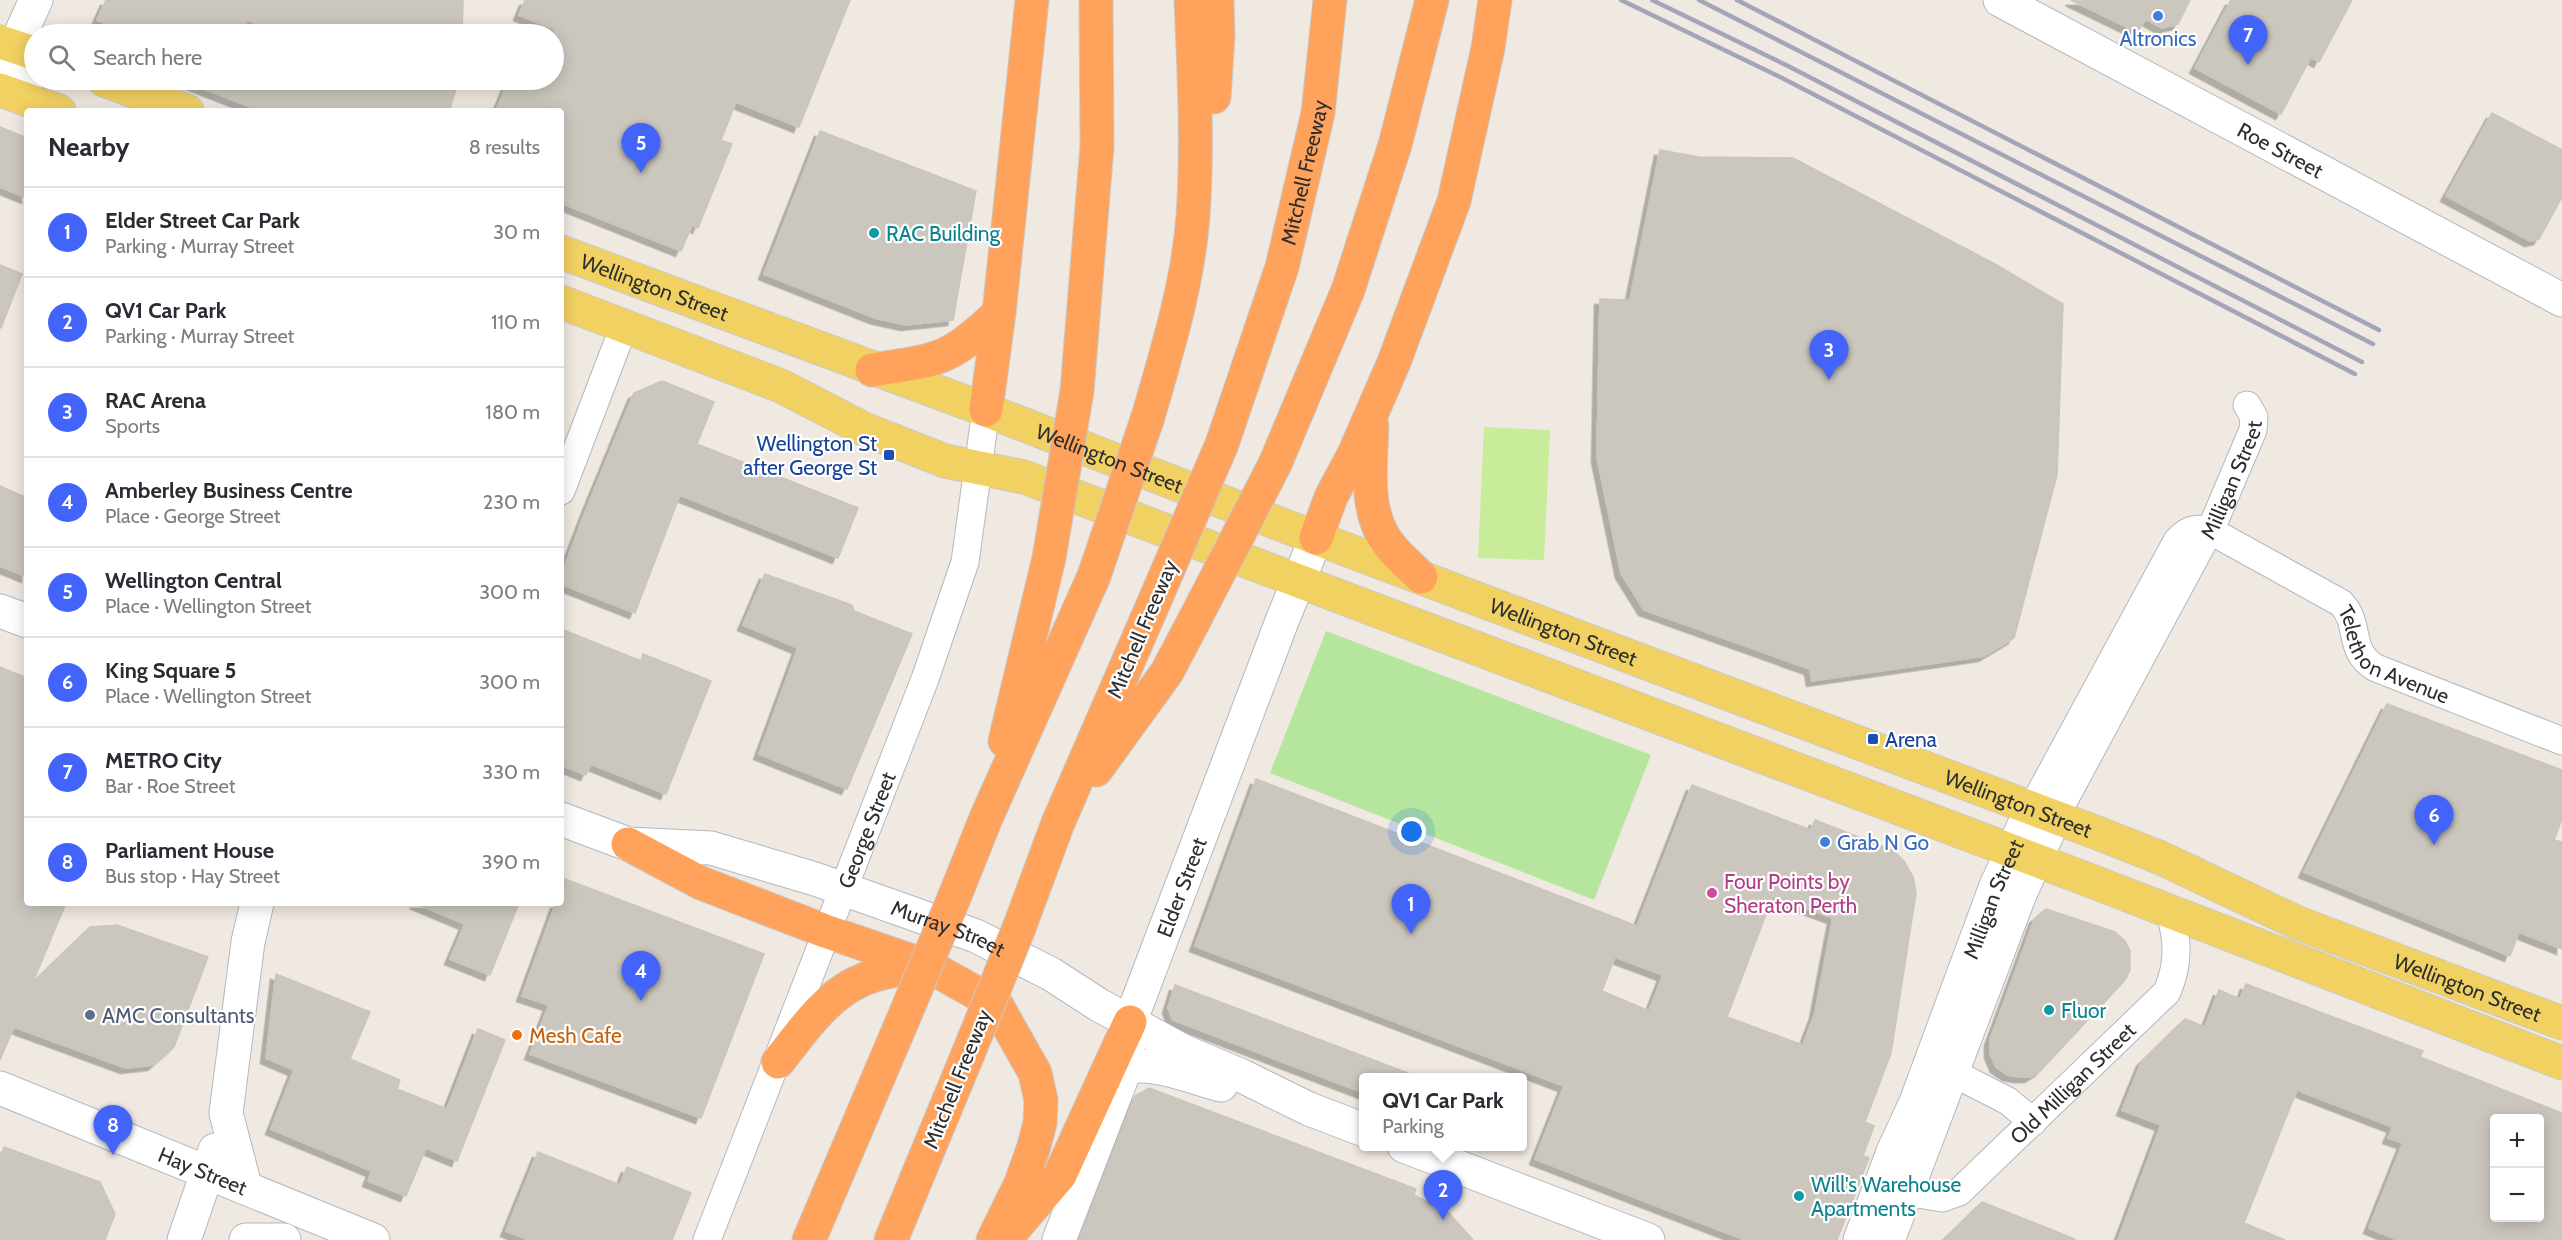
<!DOCTYPE html>
<html lang="en">
<head>
<meta charset="utf-8">
<style>
	body { margin:0; font-family:Cabin,sans-serif; background:#f2f2f3; color:#2b2b33 }
	.controls { position:absolute; right:18px; bottom:18px; display:grid; overflow:hidden; border-radius:6px; box-shadow:0 3px 15px #0003 }
	.controls button { width:54px; height:54px; display:grid; place-items:center; padding:0; border:0; border-bottom:2px solid #e1e1e2; background:#fff; color:#2b2b33; font:30px sans-serif }
	.you { position:absolute; left:1412px; top:832px; width:21px; height:21px; margin:-15px; border:4px solid #fff; border-radius:50%; background:#1a73e8; box-shadow:0 0 0 9px #1a73e833 }
	.badge { display:grid; place-items:center; width:39px; height:39px; border-radius:50%; background:#4264fb; color:#fff; font-size:20px; font-weight:700 }
	.pin { position:absolute; translate:-50% -50px; filter:drop-shadow(0 2px 3px #0008) }
	.pin::after { content:''; position:absolute; top:32px; width:21px; height:18px; background:inherit; clip-path:polygon(0 0,100% 0,50% 100%) }
	.popup { position:absolute; left:1359px; top:1073px; width:168px; height:78px; box-sizing:border-box; display:grid; place-content:center; border-radius:6px; background:#fff; filter:drop-shadow(0 2px 4px #0005); font-size:20px; white-space:nowrap; color:#7c7c81 }
	.popup b { font-size:22px; color:#2b2b33 }
	.popup::after { content:''; position:absolute; left:50%; top:100%; margin-left:-12px; border:12px solid transparent; border-top-color:#fff }
	.list { margin:0; padding:0; list-style:none }
	h2 { display:flex; justify-content:space-between; align-items:center; height:78px; margin:0; padding:0 24px; font-size:26px }
	h2 small { font-size:20px; font-weight:400; color:#7c7c81 }
	.list li { display:grid; grid-template-columns:39px 1fr auto; gap:18px; align-items:center; box-sizing:border-box; height:90px; padding:0 24px; border-top:2px solid #e1e1e2 }
	.list b { display:block; font-size:22px; white-space:nowrap }
	.list p { margin:0; font-size:20px; white-space:nowrap; color:#7c7c81 }
	.list em { font-size:20px; font-style:normal; color:#7c7c81 }
	.icon { flex:none; width:33px; height:33px; fill:none; stroke:currentColor; stroke-width:2; stroke-linecap:round; stroke-linejoin:round }
	.map { position:relative; flex:none; width:2562px; height:1240px; overflow:hidden }
	.search { position:absolute; background:#fff; box-shadow:0 3px 15px #0003; left:24px; top:24px; width:540px; height:66px; display:flex; align-items:center; gap:15px; box-sizing:border-box; padding:0 21px; border-radius:33px; color:#7c7c81; font-size:22px }
	.panel { position:absolute; background:#fff; box-shadow:0 3px 15px #0003; left:24px; top:108px; width:540px; height:798px; border-radius:6px }
	.map>svg:first-child { display:block }
	.green { fill:#b6e59e }
	.pitch { fill:#c9ec9a }
	.building { fill:#cbc7bf; stroke:#cbc5ba; stroke-width:1.5; fill-rule:evenodd; filter:url(#shadow) }
	.lines { fill:none; stroke-linecap:round; stroke-linejoin:round }
	.street-casing { stroke:#b4b7c1; stroke-width:29 }
	.secondary-casing { stroke:#b4b7c1; stroke-width:35 }
	.primary-casing { stroke:#c9c9c9; stroke-width:35 }
	.highway-casing { stroke:#c9c9c9; stroke-width:35 }
	.street { stroke:#fff; stroke-width:27 }
	.secondary { stroke:#fff; stroke-width:33 }
	.primary { stroke:#f2d163; stroke-width:33 }
	.highway { stroke:#ffa35c; stroke-width:33 }
	.rail { stroke:#a3a6b8; stroke-width:4.5 }
	.highway-bridge-casing { stroke:#c9c9c9; stroke-width:35; stroke-linecap:butt }
	.highway-bridge { stroke:#ffa35c; stroke-width:33 }
	.shop-dot { fill:#3f7fe0; stroke:#fff; stroke-width:2 }
	.culture-dot { fill:#0f9aa8; stroke:#fff; stroke-width:2 }
	.transit-dot { fill:#1a4fb4; stroke:#fff; stroke-width:2 }
	.hotel-dot { fill:#d1479c; stroke:#fff; stroke-width:2 }
	.service-dot { fill:#5c6f8a; stroke:#fff; stroke-width:2 }
	.food-dot { fill:#e8710a; stroke:#fff; stroke-width:2 }
	.labels { text-anchor:middle; dominant-baseline:central; stroke-width:4.5; stroke-linejoin:round; paint-order:stroke }
	.shop-label { font-size:21px; fill:#366cbe; stroke:#fff }
	.street-label { font-size:21px; fill:#2e2e2e; stroke:#fff }
	.culture-label { font-size:21px; fill:#0d838f; stroke:#fff; text-anchor:start }
	.transit-label { font-size:21px; fill:#164399; stroke:#fff; text-anchor:end }
	.hotel-label { font-size:21px; fill:#b23c85; stroke:#fff; text-anchor:start }
	.service-label { font-size:21px; fill:#4e5e75; stroke:#fff; text-anchor:start }
	.food-label { font-size:21px; fill:#c56008; stroke:#fff; text-anchor:start }
</style>
</head>
<body>
<div class="map">
<svg width="2562" height="1240" viewBox="0 0 2562 1240">
	<defs>
		<filter id="shadow"><feDropShadow dx="-5.5" dy="5.5" stdDeviation="0" flood-color="#0004"/></filter>
	</defs>
	<rect width="100%" height="100%" fill="#efe9e1"/>
	<path class="green" d="M 1326,631 L 1651,755 L 1594,900 L 1270,773 Z"/>
	<path class="pitch" d="M 1484,427 L 1550,430 L 1544,560 L 1478,558 Z"/>
	<g class="building">
		<path d="M 106,0 L 463,0 L 462,34 L 339,34 L 333,29 L 320,34 L 285,34 L 247,20 L 242,34 L 134,34 L 97,20 Z"/>
		<path d="M 525,0 L 850,0 L 799,127 L 736,102 L 721,140 L 732,144 L 698,228 L 692,225 L 681,251 L 561,203 L 561,111 L 496,111 L 509,80 L 554,80 L 554,29 L 519,15 Z"/>
		<path d="M 2071,0 L 2190,0 L 2178,24 L 2162,28 L 2146,19 L 2137,32 Z"/>
		<path d="M 2231,0 L 2352,0 L 2319,62 L 2311,57 L 2281,114 L 2195,68 Z"/>
		<path d="M 184,81 L 184,80 L 459,80 L 449,111 L 261,111 Z"/>
		<path d="M 2492,113 L 2562,150 L 2562,197 L 2539,239 L 2530,241 L 2446,196 Z"/>
		<path d="M 0,127 L 27,138 L 27,198 L 0,187 Z"/>
		<path d="M 820,131 L 976,191 L 953,320 L 906,325 L 875,318 L 764,274 Z"/>
		<path d="M 1660,150 L 1699,157 L 1793,158 L 1995,264 L 2063,304 L 2057,475 L 2014,638 L 1984,656 L 1812,681 L 1810,669 L 1644,610 L 1621,573 L 1597,457 L 1600,299 L 1630,300 Z"/>
		<path d="M 0,265 L 22,274 L 1,328 L 0,328 Z"/>
		<path d="M 662,381 L 714,402 L 697,444 L 858,508 L 838,558 L 680,495 L 635,613 L 561,584 L 561,576 L 586,510 L 634,393 Z"/>
		<path d="M 0,486 L 27,498 L 27,577 L 0,566 Z"/>
		<path d="M 765,574 L 852,605 L 854,611 L 912,634 L 847,789 L 759,754 L 798,648 L 743,625 Z"/>
		<path d="M 561,629 L 641,661 L 643,654 L 711,681 L 666,794 L 591,764 L 586,775 L 561,765 Z"/>
		<path d="M 0,667 L 27,678 L 27,903 L 66,903 L 33,982 L 90,927 L 117,925 L 208,957 L 174,1047 L 153,1065 L 126,1068 L 14,1027 L 0,1060 Z"/>
		<path d="M 2387,704 L 2562,770 L 2562,819 L 2554,840 L 2562,842 L 2562,949 L 2519,932 L 2510,956 L 2304,872 Z"/>
		<path d="M 1256,779 L 1637,926 L 1692,785 L 1811,830 L 1815,820 L 1892,850 L 1904,861 L 1913,877 L 1916,893 L 1891,1053 L 1865,1122 L 1874,1126 L 1863,1156 L 1869,1158 L 1837,1240 L 1745,1240 L 1535,1159 L 1564,1086 L 1195,946 ZM 1773,896 L 1833,918 L 1815,1013 L 1803,1045 L 1727,1017 ZM 1615,957 L 1663,975 L 1649,1011 L 1602,991 Z"/>
		<path d="M 565,879 L 764,954 L 701,1118 L 530,1054 L 549,1005 L 522,996 L 556,903 L 561,903 L 561,890 Z"/>
		<path d="M 415,903 L 519,903 L 490,975 L 450,959 L 465,924 Z"/>
		<path d="M 2046,909 L 2115,932 L 2125,941 L 2130,951 L 2130,970 L 2125,980 L 2040,1071 L 2030,1077 L 2019,1077 L 2008,1075 L 1996,1067 L 1990,1053 L 1990,1040 L 2035,918 Z"/>
		<path d="M 276,974 L 370,1012 L 350,1059 L 400,1080 L 397,1089 L 447,1109 L 478,1029 L 505,1040 L 457,1161 L 426,1148 L 406,1196 L 368,1181 L 372,1171 L 271,1129 L 294,1070 L 266,1058 Z"/>
		<path d="M 2246,984 L 2423,1051 L 2420,1057 L 2562,1113 L 2562,1240 L 2398,1240 L 2369,1228 L 2403,1143 L 2388,1138 L 2393,1127 L 2297,1090 L 2244,1223 L 2285,1240 L 2118,1240 L 2161,1125 L 2122,1110 L 2142,1061 L 2185,1019 L 2205,1027 L 2219,990 L 2240,999 ZM 2494,1119 L 2540,1119 L 2540,1218 L 2494,1218 Z"/>
		<path d="M 1175,985 L 1416,1076 L 1415,1077 L 1364,1077 L 1364,1093 L 1173,1020 L 1168,1008 Z"/>
		<path d="M 1149,1088 L 1416,1189 L 1414,1195 L 1449,1213 L 1473,1240 L 1079,1240 L 1135,1096 Z"/>
		<path d="M 4,1147 L 100,1182 L 115,1214 L 105,1240 L 0,1240 L 0,1158 Z"/>
		<path d="M 538,1152 L 620,1185 L 627,1167 L 691,1193 L 672,1240 L 529,1240 L 506,1231 Z"/>
		<path d="M 1982,1202 L 2075,1239 L 2075,1240 L 1943,1240 Z"/>
	</g>
	<g class="lines">
		<defs>
			<g id="street">
				<path d="M 561,491 L 624,326"/>
				<path id="s1" d="M 2032,808 L 2177,541 C 2188,529 2194,528 2209,530 L 2341,603 C 2362,625 2346,650 2376,668 L 2562,741"/>
				<path id="s2" d="M 2055,817 L 2214,522 L 2253,430 L 2254,417 L 2247,405"/>
				<path d="M 1953,1073 L 2008,1101 L 2033,1122"/>
				<path id="s3" d="M 1903,1198 L 1912,1193 L 1942,1198 L 1959,1192 L 2167,992 C 2179,964 2179,937 2168,910"/>
				<path id="s4" d="M 707,1240 L 925,679 L 965,562 L 986,410"/>
			</g>
			<g id="secondary">
				<path id="s5" d="M 2000,0 L 2562,300"/>
				<path d="M 0,88 L 15,46 L 36,0"/>
				<path d="M 21,97 L 34,61"/>
				<path d="M 0,611 L 27,621"/>
				<path id="s6" d="M 561,819 L 628,844 L 711,848 L 815,879 L 976,936 L 1051,974 L 1099,1005 L 1183,1051 L 1242,1076 L 1309,1109 L 1364,1130"/>
				<path d="M 1107,1078 C 1135,1051 1189,1077 1221,1085"/>
				<path id="s7" d="M 0,1088 L 373,1240"/>
				<path d="M 1404,1146 L 1648,1240"/>
				<path d="M 245,1186 L 226,1113 L 248,942 L 257,903"/>
				<path d="M 184,1240 L 215,1150"/>
				<path d="M 246,1240 L 284,1240"/>
				<path id="s8" d="M 1059,1240 L 1126,1067 L 1130,1022 L 1282,621 L 1316,538"/>
				<path id="s9" d="M 1860,1240 L 1893,1152 L 1916,1102 L 1996,886 L 2032,808"/>
				<path d="M 1888,1240 L 2020,894 L 2055,817"/>
			</g>
			<g id="primary">
				<path d="M 0,42 L 34,53"/>
				<path d="M 104,80 L 187,111"/>
				<path d="M 0,90 L 59,111"/>
				<path id="s10" d="M 561,252 L 986,410 L 1316,538 L 2100,834 L 2161,858 L 2298,923 L 2562,1023"/>
				<path d="M 561,302 L 781,386 L 864,429 L 945,461 L 1024,477 L 2086,879 L 2562,1063"/>
			</g>
			<g id="highway">
				<path d="M 1214,97 L 1218,36 L 1217,0"/>
				<path d="M 872,370 C 938,360 949,361 999,313"/>
				<path d="M 1077,391 L 1097,146 L 1096,0"/>
				<path d="M 986,410 L 999,313 L 1032,0"/>
				<path d="M 1148,417 C 1167,351 1188,284 1193,216 C 1198,144 1194,71 1191,0"/>
				<path d="M 1372,426 C 1371,466 1363,514 1391,547 C 1400,558 1411,567 1421,577"/>
				<path id="s11" d="M 1222,444 L 1282,267 L 1318,113 L 1330,0"/>
				<path d="M 1275,464 L 1348,290 L 1395,145 L 1432,0"/>
				<path d="M 1316,538 L 1331,497 L 1354,454 L 1394,362 L 1454,201 L 1488,48 L 1495,0"/>
				<path d="M 1005,741 L 1049,558"/>
				<path d="M 1096,770 L 1167,672 L 1196,617"/>
				<path d="M 628,844 L 701,883 L 825,931 L 930,967 L 996,1004 L 1035,1073 L 1041,1100 L 1040,1123 L 1034,1146 L 1021,1183 L 993,1240"/>
				<path d="M 954,898 L 986,818 L 1094,576"/>
				<path d="M 1019,928 L 1058,823 L 1155,600"/>
				<path d="M 778,1062 C 823,1004 844,972 922,967"/>
				<path d="M 1005,1239 L 1060,1175 L 1130,1022"/>
				<path d="M 809,1240 L 902,1022"/>
				<path d="M 891,1240 L 968,1054"/>
			</g>
		</defs>
		<use href="#street" class="street-casing"/>
		<use href="#secondary" class="secondary-casing"/>
		<use href="#primary" class="primary-casing"/>
		<use href="#highway" class="highway-casing"/>
		<use href="#street" class="street"/>
		<use href="#secondary" class="secondary"/>
		<use href="#primary" class="primary"/>
		<use href="#highway" class="highway"/>
		<g class="rail">
			<path d="M 1621,0 L 1782,78 L 2355,374"/>
			<path d="M 1652,0 L 1788,66 L 2362,362"/>
			<path d="M 1699,0 L 2373,344"/>
			<path d="M 1737,0 L 2379,330"/>
		</g>
		<defs>
			<g id="highway-bridge">
				<path d="M 1049,558 L 1077,391"/>
				<path d="M 1094,576 L 1148,417"/>
				<path d="M 1155,600 L 1222,444"/>
				<path d="M 1196,617 L 1275,464"/>
				<path d="M 902,1022 L 954,898"/>
				<path d="M 968,1054 L 1019,928"/>
			</g>
		</defs>
		<use href="#highway-bridge" class="highway-bridge-casing"/>
		<use href="#highway-bridge" class="highway-bridge"/>
	</g>
	<g class="shop-dot">
		<circle cx="2158" cy="16" r="6"/>
		<circle cx="1825" cy="842" r="6"/>
	</g>
	<g class="culture-dot">
		<circle cx="874" cy="233" r="6"/>
		<circle cx="2049" cy="1010" r="6"/>
		<circle cx="1799" cy="1196" r="6"/>
	</g>
	<g class="transit-dot">
		<rect x="883" y="449" width="12" height="12" rx="3"/>
		<rect x="1867" y="733" width="12" height="12" rx="3"/>
	</g>
	<circle class="hotel-dot" cx="1712" cy="893" r="6"/>
	<circle class="service-dot" cx="90" cy="1015" r="6"/>
	<circle class="food-dot" cx="517" cy="1035" r="6"/>
	<g class="labels">
		<g class="shop-label">
			<text x="2158" y="38">Altronics</text>
			<text x="1837" y="842" text-anchor="start">Grab N Go</text>
		</g>
		<g class="street-label">
			<text stroke="none"><textPath href="#s5" startOffset="318">Roe Street</textPath></text>
			<text stroke="none"><textPath href="#s11" startOffset="284">Mitchell Freeway</textPath></text>
			<text stroke="none"><textPath href="#s10" startOffset="100">Wellington Street</textPath></text>
			<text stroke="none"><textPath href="#s10" startOffset="586">Wellington Street</textPath></text>
			<text stroke="none"><textPath href="#s2" startOffset="381">Milligan Street</textPath></text>
			<text transform="translate(1142 629) rotate(-67)">Mitchell Freeway</text>
			<text stroke="none"><textPath href="#s10" startOffset="1072">Wellington Street</textPath></text>
			<text stroke="none"><textPath href="#s1" startOffset="570">Telethon Avenue</textPath></text>
			<text stroke="none"><textPath href="#s10" startOffset="1558">Wellington Street</textPath></text>
			<text stroke="none"><textPath href="#s4" startOffset="440">George Street</textPath></text>
			<text stroke="none"><textPath href="#s8" startOffset="375">Elder Street</textPath></text>
			<text stroke="none"><textPath href="#s9" startOffset="366">Milligan Street</textPath></text>
			<text stroke="none"><textPath href="#s6" startOffset="405">Murray Street</textPath></text>
			<text stroke="none"><textPath href="#s10" startOffset="2044">Wellington Street</textPath></text>
			<text transform="translate(957 1079) rotate(-68)">Mitchell Freeway</text>
			<text stroke="none"><textPath href="#s3" startOffset="216">Old Milligan Street</textPath></text>
			<text stroke="none"><textPath href="#s7" startOffset="219">Hay Street</textPath></text>
		</g>
		<g class="culture-label">
			<text x="886" y="233">RAC Building</text>
			<text x="2061" y="1010">Fluor</text>
			<text x="1811" y="1184">Will's Warehouse<tspan x="1811" dy="24">Apartments</tspan></text>
		</g>
		<g class="transit-label">
			<text x="877" y="443">Wellington St<tspan x="877" dy="24">after George St</tspan></text>
			<text x="1885" y="739" text-anchor="start">Arena</text>
		</g>
		<g class="hotel-label">
			<text x="1724" y="881">Four Points by<tspan x="1724" dy="24">Sheraton Perth</tspan></text>
		</g>
		<g class="service-label">
			<text x="102" y="1015">AMC Consultants</text>
		</g>
		<g class="food-label">
			<text x="529" y="1035">Mesh Cafe</text>
		</g>
	</g>
</svg>
<div class="controls">
<button>+</button>
<button>−</button>
</div>
<div class="you"></div>
<div class="pin badge" style="left:1411px;top:934px">1</div>
<div class="pin badge" style="left:1443px;top:1220px">2</div>
<div class="popup"><b>QV1 Car Park</b>Parking</div>
<div class="pin badge" style="left:1829px;top:380px">3</div>
<div class="pin badge" style="left:641px;top:1001px">4</div>
<div class="pin badge" style="left:641px;top:173px">5</div>
<div class="pin badge" style="left:2434px;top:845px">6</div>
<div class="pin badge" style="left:2248px;top:65px">7</div>
<div class="pin badge" style="left:113px;top:1155px">8</div>
<div class="search"><svg class="icon" aria-label="search" viewBox="0 0 24 24"><circle cx="10" cy="10" r="6"/><path d="M15 15l6 6"/></svg>Search here</div>
<section class="panel">
<h2>Nearby<small>8 results</small></h2>
<ul class="list">
<li><span class="badge">1</span><div><b>Elder Street Car Park</b><p>Parking · Murray Street</p></div><em>30 m</em></li>
<li><span class="badge">2</span><div><b>QV1 Car Park</b><p>Parking · Murray Street</p></div><em>110 m</em></li>
<li><span class="badge">3</span><div><b>RAC Arena</b><p>Sports</p></div><em>180 m</em></li>
<li><span class="badge">4</span><div><b>Amberley Business Centre</b><p>Place · George Street</p></div><em>230 m</em></li>
<li><span class="badge">5</span><div><b>Wellington Central</b><p>Place · Wellington Street</p></div><em>300 m</em></li>
<li><span class="badge">6</span><div><b>King Square 5</b><p>Place · Wellington Street</p></div><em>300 m</em></li>
<li><span class="badge">7</span><div><b>METRO City</b><p>Bar · Roe Street</p></div><em>330 m</em></li>
<li><span class="badge">8</span><div><b>Parliament House</b><p>Bus stop · Hay Street</p></div><em>390 m</em></li>
</ul>
</section>
</div>
</body>
</html>
